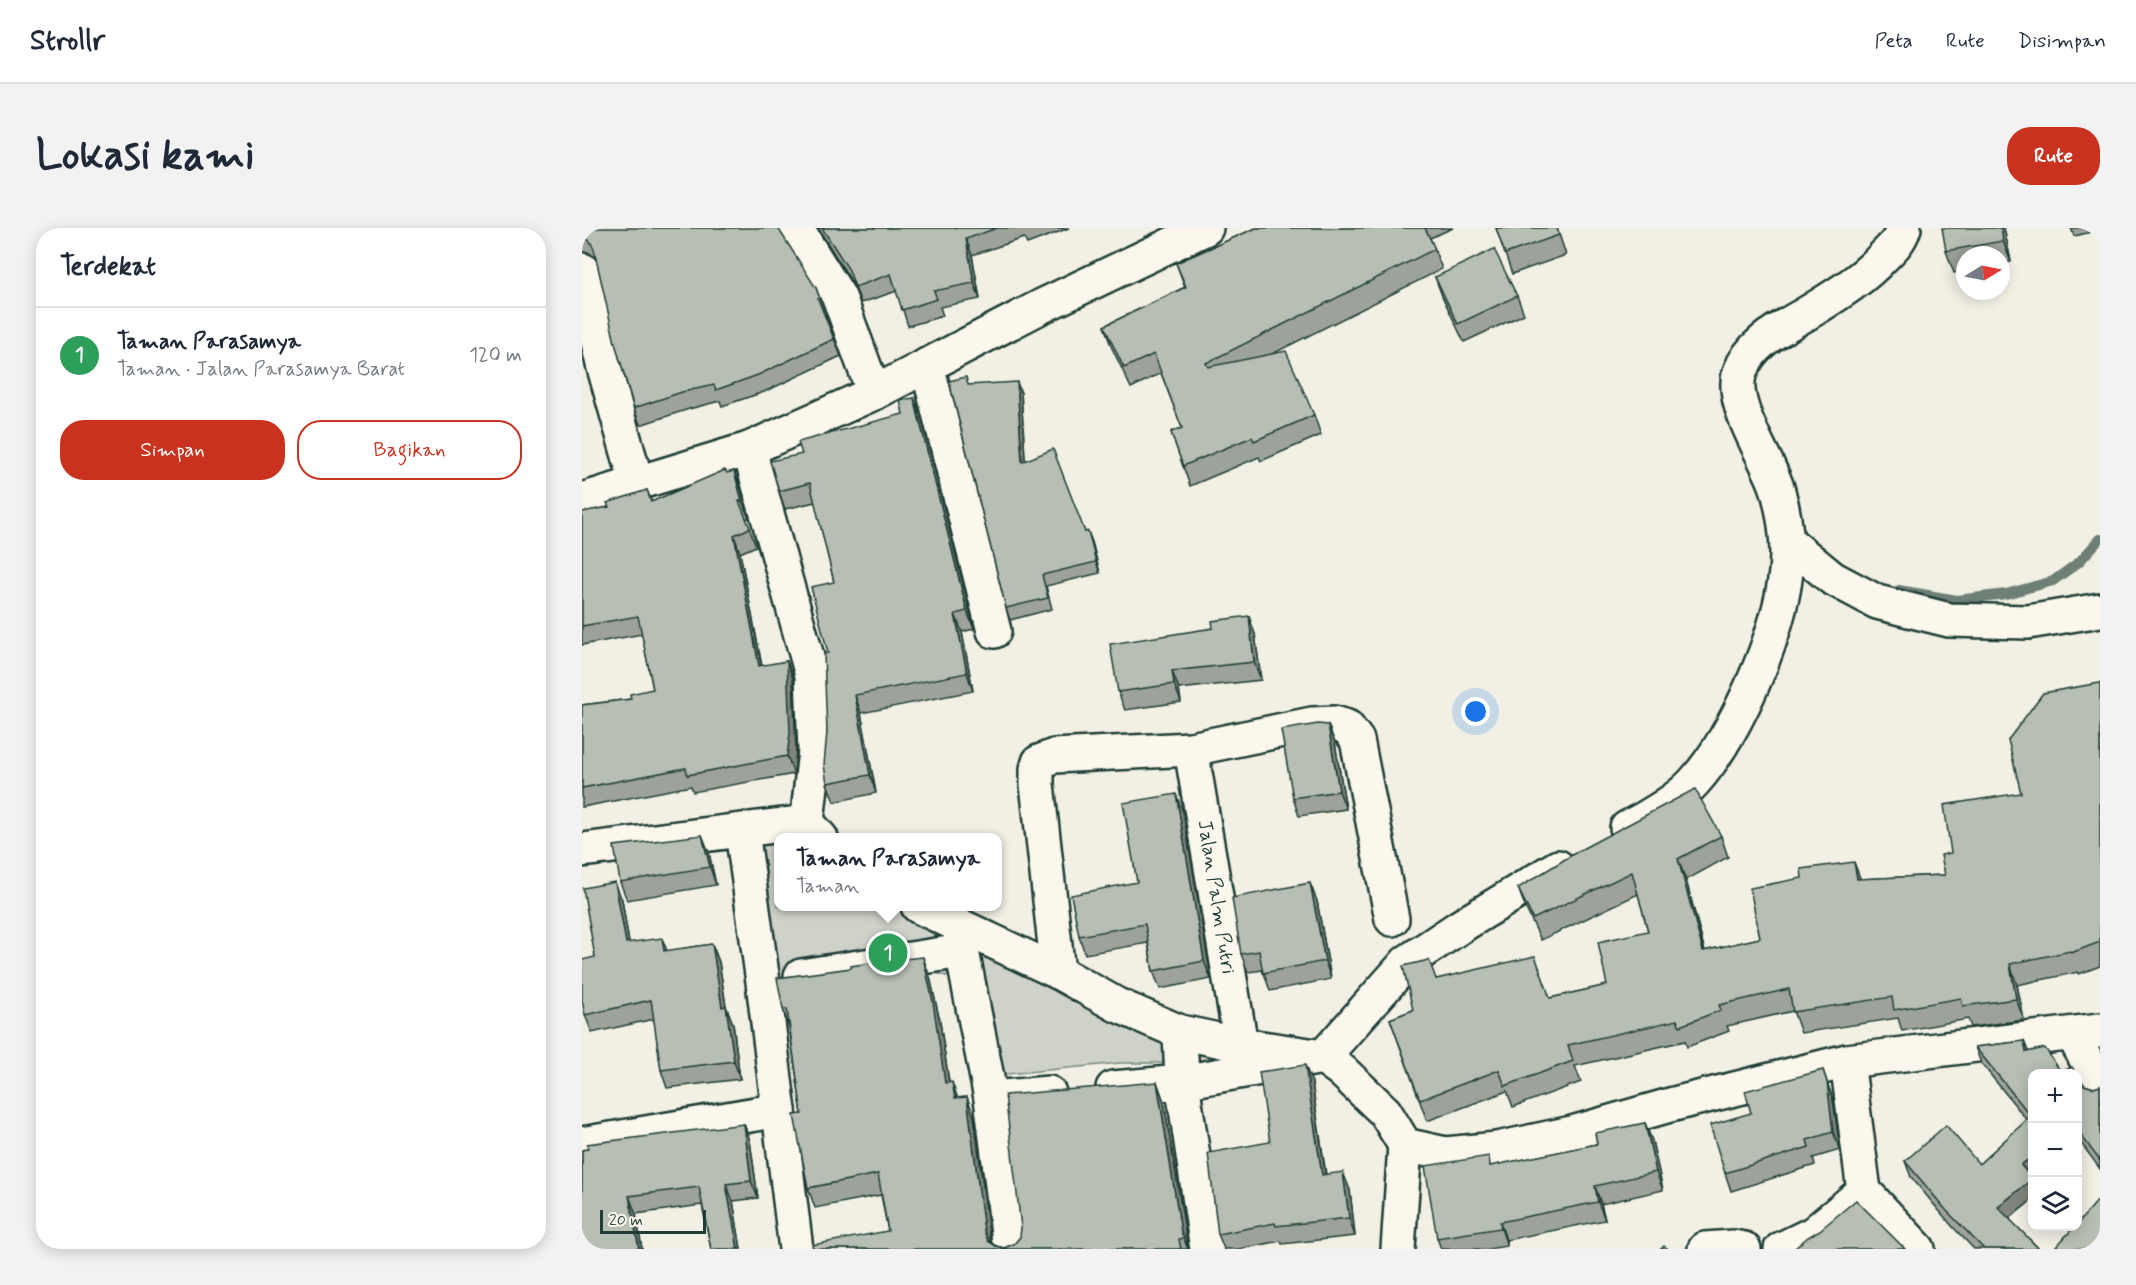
<!DOCTYPE html>
<html lang="id">
<head>
<meta charset="utf-8">
<style>
	body { margin:0; font-family:Mynerve,sans-serif; background:#f2f2f3; color:#1f2937 }
	.controls { position:absolute; right:18px; bottom:18px; display:grid; overflow:hidden; border-radius:12px; box-shadow:0 3px 15px #0003 }
	.controls button { width:54px; height:54px; display:grid; place-items:center; padding:0; border:0; border-bottom:2px solid #e0e1e3; background:#fff; color:#1f2937; font:30px sans-serif }
	.compass { position:absolute; left:1374px; top:18px; width:54px; height:54px; border-radius:50%; background:#fff; box-shadow:0 3px 15px #0003; rotate:80deg }
	.scale { position:absolute; left:18px; bottom:15px; width:106px; box-sizing:border-box; padding-left:6px; border:3px solid #1f3d34; border-top:0; font-size:16px; line-height:21px; white-space:nowrap; color:#1f3d34; -webkit-text-stroke:4px #fbf7ec; paint-order:stroke }
	.you { position:absolute; left:894px; top:484px; width:21px; height:21px; margin:-15px; border:4px solid #fff; border-radius:50%; background:#1a73e8; box-shadow:0 0 0 9px #1a73e833 }
	.badge { display:grid; place-items:center; width:39px; height:39px; border-radius:50%; background:#c8321e; color:#fff; font-size:20px; font-weight:700 }
	.pin { position:absolute; translate:-50% -50%; border:3px solid #fff; box-shadow:0 2px 6px #0006 }
	.popup { position:absolute; left:192px; top:605px; width:228px; height:78px; box-sizing:border-box; display:grid; place-content:center; border-radius:12px; background:#fff; filter:drop-shadow(0 2px 4px #0005); font-size:20px; white-space:nowrap; color:#747a83 }
	.popup b { font-size:22px; color:#1f2937 }
	.popup::after { content:''; position:absolute; left:50%; top:100%; margin-left:-12px; border:12px solid transparent; border-top-color:#fff }
	.list { margin:0; padding:0; list-style:none }
	h2 { display:flex; justify-content:space-between; align-items:center; height:78px; margin:0; padding:0 24px; font-size:26px }
	h2 small { font-size:20px; font-weight:400; color:#747a83 }
	.list li { display:grid; grid-template-columns:39px 1fr auto; gap:18px; align-items:center; box-sizing:border-box; height:96px; padding:0 24px; border-top:2px solid #e0e1e3 }
	.list b { display:block; font-size:22px; white-space:nowrap }
	.list p { margin:0; font-size:20px; white-space:nowrap; color:#747a83 }
	.list em { font-size:20px; font-style:normal; color:#747a83 }
	.actions { display:flex; gap:12px; padding:18px 24px }
	.actions a { flex:1; padding:14px 0; border:2px solid #c8321e; border-radius:24px; text-align:center; font-size:21px; color:#c8321e }
	.actions .main { background:#c8321e; color:#fff }
	.icon { flex:none; width:33px; height:33px; fill:none; stroke:currentColor; stroke-width:2; stroke-linecap:round; stroke-linejoin:round }
	.map { position:relative; flex:none; width:1518px; height:1021px; overflow:hidden; border-radius:24px }
	header { display:flex; align-items:center; gap:36px; box-sizing:border-box; height:84px; padding:0 30px; background:#fff; border-bottom:2px solid #e0e1e3 }
	header strong { font-size:28px }
	nav { display:flex; gap:33px; margin-inline-start:auto; font-size:21px }
	.intro { display:flex; align-items:center; justify-content:space-between; box-sizing:border-box; height:144px; padding:0 36px }
	h1 { margin:0; font-size:42px }
	.button { padding:15px 27px; border-radius:24px; background:#c8321e; color:#fff; font-size:21px; font-weight:700 }
	main { display:flex; gap:36px; padding:0 36px }
	aside { flex:1; background:#fff; border-radius:24px; box-shadow:0 3px 15px #0003 }
	.map>svg:first-child { display:block }
	.green { fill:#cfd2c8; stroke:#77887e; stroke-width:1.5 }
	.lines { fill:none; stroke-linecap:round; stroke-linejoin:round }
	.stream { stroke:#6e7f75; stroke-width:10 }
	.minor-casing { stroke:#1f3d34; stroke-width:38 }
	.minor { stroke:#fbf7ec; stroke-width:33 }
	.wall { fill:#9da39a; stroke:#1f3d34; stroke-width:1.5 }
	.shaded-wall { fill:#80857d; stroke:#1f3d34; stroke-width:1.5 }
	.building { fill:#b7beb3; stroke:#1f3d34; stroke-width:1.5 }
	.labels { text-anchor:middle; dominant-baseline:central; stroke-width:6; stroke-linejoin:round; paint-order:stroke }
	.street-label { font-size:20px; fill:#1f3d34; stroke:#fbf7ec }
</style>
</head>
<body>
<header>
<strong>Strollr</strong>
<nav><a>Peta</a><a>Rute</a><a>Disimpan</a></nav>
</header>
<div class="intro"><h1>Lokasi kami</h1><a class="button">Rute</a></div>
<main>
<aside>
<h2>Terdekat<small></small></h2>
<ul class="list">
<li><span class="badge" style="background:#2e9e5b">1</span><div><b>Taman Parasamya</b><p>Taman · Jalan Parasamya Barat</p></div><em>120 m</em></li>
</ul>
<div class="actions"><a class="main">Simpan</a><a>Bagikan</a></div>
</aside>
<div class="map">
<svg width="1518" height="1021" viewBox="0 0 1518 1021">
	<rect width="100%" height="100%" fill="#f2f0e5"/>
	<filter id="ink" filterUnits="userSpaceOnUse"><feTurbulence type="fractalNoise" baseFrequency=".0167" numOctaves="2"/><feDisplacementMap in="SourceGraphic" scale="12" xChannelSelector="R" yChannelSelector="G"/><feConvolveMatrix kernelMatrix="1 2 1 2 8 2 1 2 1" color-interpolation-filters="sRGB"/></filter>
	<g filter="url(#ink)">
		<path class="green" d="M 168,604 L 196,610 L 196,678 L 329,679 L 645,832 L 628,835 L 538,835 L 414,847 L 398,765 L 368,749 L 331,739 L 191,758 Z"/>
		<g class="lines">
			<path class="stream" d="M 1317,362 L 1375,372 L 1424,366 L 1471,353 L 1497,334 L 1518,311"/>
			<defs>
				<g id="minor">
					<path d="M 214,0 L 257,69 L 292,165"/>
					<path d="M 0,42 L 21,136 L 55,256"/>
					<path d="M 345,137 L 412,403"/>
					<path d="M 167,221 L 230,447 L 233,523 L 225,594 L 239,610"/>
					<path d="M 0,272 L 167,221 L 292,165 L 458,79 L 624,0"/>
					<path d="M 1205,313 L 1250,350 L 1295,374 L 1367,392 L 1446,394 L 1518,382"/>
					<path d="M 609,521 L 659,817"/>
					<path d="M 1045,600 C 1065,590 1097,571 1112,554 C 1154,507 1197,407 1204,344 C 1207,316 1203,289 1196,263 C 1187,231 1146,176 1158,144 C 1170,111 1205,98 1232,81 C 1256,66 1282,50 1301,29 C 1310,20 1318,13 1322,0"/>
					<path d="M 160,603 L 181,754 L 214,1021"/>
					<path d="M 0,622 L 225,594"/>
					<path d="M 336,678 L 476,744 L 535,777 L 598,804 L 659,817 L 741,829 L 760,843 L 803,884 L 823,917 L 864,926 L 915,921 L 990,905 L 1088,877 L 1265,833 L 1518,802"/>
					<path d="M 378,699 L 380,723 L 409,870 L 428,1021"/>
					<path d="M 476,744 L 455,556 L 455,541 L 457,534 L 472,528 L 609,521 L 730,496 L 752,495 L 765,499 L 775,512 L 810,691"/>
					<path d="M 219,748 L 380,723"/>
					<path d="M 598,804 L 600,854 L 625,1021"/>
					<path d="M 1491,807 L 1518,857"/>
					<path d="M 1265,833 L 1282,963 L 1336,1021"/>
					<path d="M 531,860 L 600,854 L 741,829 L 825,734 L 879,698 L 976,639"/>
					<path d="M 409,870 L 467,865"/>
					<path d="M 0,916 L 197,882"/>
					<path d="M 816,1021 L 823,917"/>
					<path d="M 1123,1021 L 1151,1019 L 1162,1021"/>
					<path d="M 1199,1021 L 1232,1005 L 1282,963"/>
				</g>
			</defs>
			<use href="#minor" class="minor-casing"/>
			<use href="#minor" class="minor"/>
		</g>
		<g class="wall">
			<path d="M 0,0 L 234,60 L 244,87 L 243,88 L 259,128 L 182,164 L 140,178 L 138,173 L 107,181 L 58,197 L 52,180 L 14,30 L 6,24 L 0,24 Z"/>
			<path d="M 236,0 L 487,0 L 445,16 L 442,10 L 390,27 L 398,71 L 358,79 L 361,88 L 326,98 L 315,63 L 279,75 L 273,59 Z"/>
			<path d="M 674,0 L 871,0 L 848,10 L 860,41 L 688,127 L 732,187 L 739,207 L 679,233 L 677,229 L 608,258 L 589,204 L 600,200 L 579,145 L 549,160 L 529,118 L 522,98 L 603,59 L 594,35 Z"/>
			<path d="M 914,0 L 975,0 L 984,27 L 930,46 Z"/>
			<path d="M 1422,0 L 1429,34 L 1419,36 L 1419,27 L 1383,27 L 1383,43 L 1372,45 L 1364,23 Z"/>
			<path d="M 1489,0 L 1518,0 L 1518,2 L 1492,8 Z"/>
			<path d="M 853,49 L 935,68 L 942,86 L 882,114 L 860,68 Z"/>
			<path d="M 387,157 L 439,165 L 443,232 L 503,304 L 510,314 L 518,345 L 464,358 L 470,381 L 428,392 L 424,380 Z"/>
			<path d="M 332,170 L 339,188 L 392,401 L 380,404 L 391,463 L 279,485 L 294,565 L 252,574 L 245,555 L 245,504 L 246,425 L 252,354 L 233,274 L 203,281 L 197,263 L 220,226 L 321,186 Z"/>
			<path d="M 152,243 L 159,261 L 167,290 L 164,291 L 174,318 L 158,325 L 180,438 L 205,433 L 211,451 L 214,522 L 212,546 L 111,564 L 109,558 L 0,579 L 0,477 L 49,471 L 71,461 L 60,406 L 0,417 L 0,284 L 27,279 L 65,262 L 70,274 L 145,245 Z"/>
			<path d="M 673,406 L 679,452 L 597,461 L 599,474 L 543,482 L 536,464 Z"/>
			<path d="M 1518,455 L 1518,738 L 1497,746 L 1496,744 L 1435,757 L 1442,792 L 1389,799 L 1386,791 L 1320,803 L 1316,790 L 1219,805 L 1211,783 L 1145,798 L 1147,803 L 1105,819 L 1103,813 L 993,838 L 999,854 L 931,879 L 925,863 L 845,893 L 808,791 L 831,782 L 854,751 L 968,770 L 1025,757 L 1066,703 L 1056,666 L 959,712 L 944,681 L 936,660 L 1139,608 L 1146,629 L 1104,652 L 1123,723 L 1178,710 L 1278,651 L 1363,647 L 1369,625 L 1439,565 Z"/>
			<path d="M 746,497 L 753,515 L 764,581 L 717,588 L 711,570 Z"/>
			<path d="M 601,584 L 629,751 L 578,761 L 571,743 L 566,715 L 503,726 L 497,708 L 555,654 Z"/>
			<path d="M 120,607 L 127,625 L 134,657 L 45,672 L 38,654 Z"/>
			<path d="M 40,672 L 47,715 L 85,723 L 130,716 L 137,734 L 144,778 L 151,796 L 158,851 L 85,860 L 79,842 L 72,791 L 10,805 L 3,787 L 13,729 Z"/>
			<path d="M 735,673 L 749,751 L 688,763 L 681,742 L 666,744 L 659,726 Z"/>
			<path d="M 269,740 L 348,749 L 358,794 L 367,854 L 376,870 L 385,869 L 392,889 L 408,1014 L 414,1018 L 422,1020 L 432,1016 L 575,854 L 582,874 L 606,1021 L 231,1021 L 306,1003 L 299,967 L 233,980 L 226,960 L 220,886 L 207,799 L 201,781 Z"/>
			<path d="M 1442,813 L 1446,823 L 1479,844 L 1450,846 L 1450,972 L 1427,991 L 1457,1021 L 1392,1021 L 1370,998 L 1329,949 L 1323,933 L 1397,936 L 1445,892 L 1399,835 L 1393,819 Z"/>
			<path d="M 1496,847 L 1502,857 L 1512,860 L 1518,858 L 1518,941 L 1496,911 Z"/>
			<path d="M 730,855 L 744,946 L 768,962 L 773,1008 L 700,1016 L 699,1013 L 657,1021 L 642,1021 L 636,1006 L 688,914 Z"/>
			<path d="M 1247,860 L 1251,872 L 1258,922 L 1231,930 L 1233,937 L 1149,963 L 1143,945 Z"/>
			<path d="M 1063,895 L 1070,913 L 1081,962 L 1019,976 L 1023,992 L 924,1012 L 925,1018 L 906,1021 L 859,1021 L 855,1010 L 910,938 L 1015,916 Z"/>
			<path d="M 162,896 L 168,913 L 176,970 L 151,973 L 159,1021 L 129,1021 L 120,977 L 54,986 L 60,1021 L 0,1021 L 0,922 Z"/>
		</g>
		<g class="shaded-wall">
			<path d="M 1419,0 L 1422,0 L 1429,34 L 1421,13 Z"/>
			<path d="M 384,11 L 390,27 L 398,71 L 392,55 Z"/>
			<path d="M 435,154 L 439,165 L 444,245 L 440,234 Z"/>
			<path d="M 332,170 L 339,188 L 392,401 L 385,383 Z"/>
			<path d="M 152,243 L 159,261 L 167,290 L 160,273 Z"/>
			<path d="M 506,303 L 510,314 L 518,345 L 514,334 Z"/>
			<path d="M 152,307 L 158,325 L 183,456 L 177,438 Z"/>
			<path d="M 373,386 L 380,404 L 391,463 L 385,445 Z"/>
			<path d="M 667,388 L 673,406 L 679,452 L 672,434 Z"/>
			<path d="M 205,433 L 211,451 L 214,522 L 212,546 L 205,528 Z"/>
			<path d="M 590,443 L 597,461 L 599,474 L 592,456 Z"/>
			<path d="M 273,467 L 279,485 L 294,565 L 288,547 Z"/>
			<path d="M 746,497 L 753,515 L 764,581 L 757,563 Z"/>
			<path d="M 594,566 L 601,584 L 629,751 L 622,733 Z"/>
			<path d="M 120,607 L 127,625 L 134,657 L 128,639 Z"/>
			<path d="M 1096,631 L 1104,652 L 1128,744 L 1121,723 Z"/>
			<path d="M 1272,634 L 1280,655 L 1275,651 Z"/>
			<path d="M 33,654 L 40,672 L 50,733 L 44,715 Z"/>
			<path d="M 728,655 L 735,673 L 749,751 L 743,733 Z"/>
			<path d="M 80,710 L 87,728 L 82,723 Z"/>
			<path d="M 130,716 L 137,734 L 147,797 L 140,779 Z"/>
			<path d="M 341,729 L 348,749 L 358,794 L 370,875 L 363,855 Z"/>
			<path d="M 1428,736 L 1435,757 L 1442,792 L 1434,771 Z"/>
			<path d="M 144,778 L 151,796 L 158,851 L 152,833 Z"/>
			<path d="M 723,837 L 730,855 L 746,965 L 740,947 Z"/>
			<path d="M 1241,842 L 1251,872 L 1258,922 L 1251,904 Z"/>
			<path d="M 370,854 L 377,874 L 373,870 Z"/>
			<path d="M 575,854 L 582,874 L 606,1021 L 599,1004 Z"/>
			<path d="M 385,869 L 392,889 L 409,1021 L 402,1003 Z"/>
			<path d="M 1063,895 L 1070,913 L 1081,962 L 1074,944 Z"/>
			<path d="M 162,896 L 168,913 L 176,970 L 169,953 Z"/>
			<path d="M 1450,928 L 1450,949 L 1445,953 L 1439,937 Z"/>
			<path d="M 761,944 L 768,962 L 773,1008 L 767,990 Z"/>
			<path d="M 1450,951 L 1450,972 L 1422,995 L 1416,979 Z"/>
			<path d="M 144,956 L 151,973 L 159,1021 L 156,1021 Z"/>
			<path d="M 1013,958 L 1019,976 L 1023,992 L 1016,974 Z"/>
			<path d="M 47,968 L 54,986 L 60,1021 L 57,1021 Z"/>
			<path d="M 918,994 L 924,1012 L 925,1018 L 919,1000 Z"/>
		</g>
		<g class="building">
			<path d="M 0,0 L 196,0 L 234,60 L 238,71 L 236,71 L 252,111 L 176,147 L 134,162 L 132,157 L 100,164 L 52,180 L 33,115 L 12,21 L 8,13 L 0,8 Z"/>
			<path d="M 240,0 L 415,0 L 384,11 L 392,55 L 352,63 L 355,71 L 320,82 L 309,46 L 273,59 L 267,42 Z"/>
			<path d="M 674,0 L 843,0 L 853,21 L 624,135 L 626,139 L 704,123 L 732,187 L 672,213 L 670,209 L 601,238 L 589,204 L 600,200 L 572,126 L 542,140 L 522,98 L 604,59 L 594,35 Z"/>
			<path d="M 914,0 L 975,0 L 977,7 L 923,26 Z"/>
			<path d="M 1360,0 L 1419,0 L 1421,13 L 1364,23 Z"/>
			<path d="M 912,21 L 935,68 L 876,96 L 853,49 Z"/>
			<path d="M 384,149 L 386,157 L 435,154 L 440,234 L 471,221 L 503,304 L 506,303 L 514,334 L 460,347 L 466,370 L 424,380 L 367,153 Z"/>
			<path d="M 332,170 L 385,383 L 373,386 L 385,445 L 273,467 L 288,547 L 245,555 L 242,537 L 245,504 L 242,426 L 246,425 L 229,359 L 252,354 L 228,255 L 197,263 L 188,233 L 220,226 L 216,214 L 321,186 L 318,172 Z"/>
			<path d="M 143,242 L 145,245 L 152,243 L 160,273 L 157,273 L 168,300 L 152,307 L 177,438 L 205,433 L 208,505 L 205,528 L 105,547 L 104,540 L 0,560 L 0,477 L 49,471 L 48,466 L 71,461 L 56,388 L 0,398 L 0,284 L 27,279 L 25,275 L 65,262 L 69,274 Z"/>
			<path d="M 667,388 L 672,434 L 590,443 L 592,456 L 536,464 L 528,416 L 631,400 L 630,393 Z"/>
			<path d="M 1518,455 L 1518,714 L 1489,725 L 1488,723 L 1428,736 L 1434,771 L 1381,778 L 1379,770 L 1312,782 L 1310,769 L 1211,784 L 1207,761 L 1137,777 L 1139,782 L 1098,798 L 1095,792 L 986,817 L 991,833 L 923,858 L 917,842 L 838,872 L 808,791 L 831,782 L 821,738 L 847,732 L 854,751 L 953,728 L 968,770 L 1025,757 L 1016,714 L 1066,703 L 1050,644 L 951,691 L 936,660 L 998,622 L 1113,561 L 1139,608 L 1096,631 L 1121,723 L 1178,710 L 1168,660 L 1220,650 L 1219,641 L 1272,634 L 1275,651 L 1363,647 L 1359,627 L 1369,625 L 1362,577 L 1439,565 L 1426,512 L 1461,465 Z"/>
			<path d="M 736,496 L 746,497 L 757,563 L 711,570 L 699,502 Z"/>
			<path d="M 594,566 L 622,733 L 571,743 L 563,696 L 497,708 L 489,667 L 555,654 L 541,575 Z"/>
			<path d="M 120,607 L 128,639 L 38,654 L 32,618 Z"/>
			<path d="M 33,654 L 44,715 L 80,710 L 82,723 L 130,716 L 140,779 L 144,778 L 152,833 L 79,842 L 69,772 L 3,787 L 0,772 L 0,732 L 13,729 L 1,660 Z"/>
			<path d="M 728,655 L 743,733 L 681,745 L 677,723 L 659,726 L 650,670 Z"/>
			<path d="M 341,729 L 351,774 L 363,855 L 370,854 L 373,870 L 385,869 L 402,1003 L 406,1013 L 414,1018 L 422,1020 L 432,1016 L 438,1009 L 439,999 L 423,867 L 575,854 L 599,1004 L 602,1010 L 597,1011 L 599,1021 L 231,1021 L 230,1017 L 306,1003 L 296,946 L 226,960 L 212,887 L 220,886 L 205,781 L 201,781 L 195,750 L 269,740 L 269,738 L 301,733 Z"/>
			<path d="M 1442,813 L 1444,824 L 1463,820 L 1479,844 L 1490,839 L 1494,846 L 1450,846 L 1450,928 L 1439,937 L 1450,951 L 1416,979 L 1457,1021 L 1402,1021 L 1364,982 L 1323,933 L 1364,897 L 1397,936 L 1449,888 L 1393,819 Z"/>
			<path d="M 723,837 L 740,947 L 761,944 L 767,990 L 694,998 L 693,995 L 636,1006 L 626,925 L 688,914 L 677,844 Z"/>
			<path d="M 1241,842 L 1245,854 L 1251,904 L 1225,912 L 1227,919 L 1143,945 L 1128,897 L 1169,885 L 1163,863 Z"/>
			<path d="M 1496,847 L 1502,857 L 1512,860 L 1518,858 L 1518,933 L 1496,903 Z"/>
			<path d="M 1063,895 L 1074,944 L 1013,958 L 1016,974 L 918,994 L 919,1000 L 855,1010 L 843,938 L 907,928 L 908,938 L 1015,916 L 1013,905 Z"/>
			<path d="M 162,896 L 169,953 L 144,956 L 156,1021 L 129,1021 L 117,959 L 47,968 L 57,1021 L 0,1021 L 0,922 L 6,921 L 5,916 Z"/>
			<path d="M 1518,970 L 1518,1021 L 1472,1021 L 1492,999 L 1496,999 L 1496,995 Z"/>
			<path d="M 1274,972 L 1323,1021 L 1212,1021 L 1226,1009 L 1238,1002 Z"/>
			<path d="M 1082,1018 L 1086,1021 L 1079,1021 Z"/>
		</g>
	</g>
	<g class="labels">
		<g class="street-label">
			<text transform="translate(634 669) rotate(81)">Jalan Palm Putri</text>
		</g>
	</g>
</svg>
<div class="controls">
<button>+</button>
<button>−</button>
<button><svg class="icon" aria-label="layers" viewBox="0 0 24 24"><path d="M12 4l9 5-9 5-9-5zM3 14l9 5 9-5"/></svg></button>
</div>
<svg class="compass" viewBox="-18 -18 36 36"><path d="M0-13l5 13h-10z" fill="#e53935"/><path d="M0 13l5-13h-10z" fill="#747a83"/></svg>
<div class="scale">20 m</div>
<div class="you"></div>
<div class="pin badge" style="left:306px;top:725px;background:#2e9e5b">1</div>
<div class="popup"><b>Taman Parasamya</b>Taman</div>
</div>
</main>
</body>
</html>
